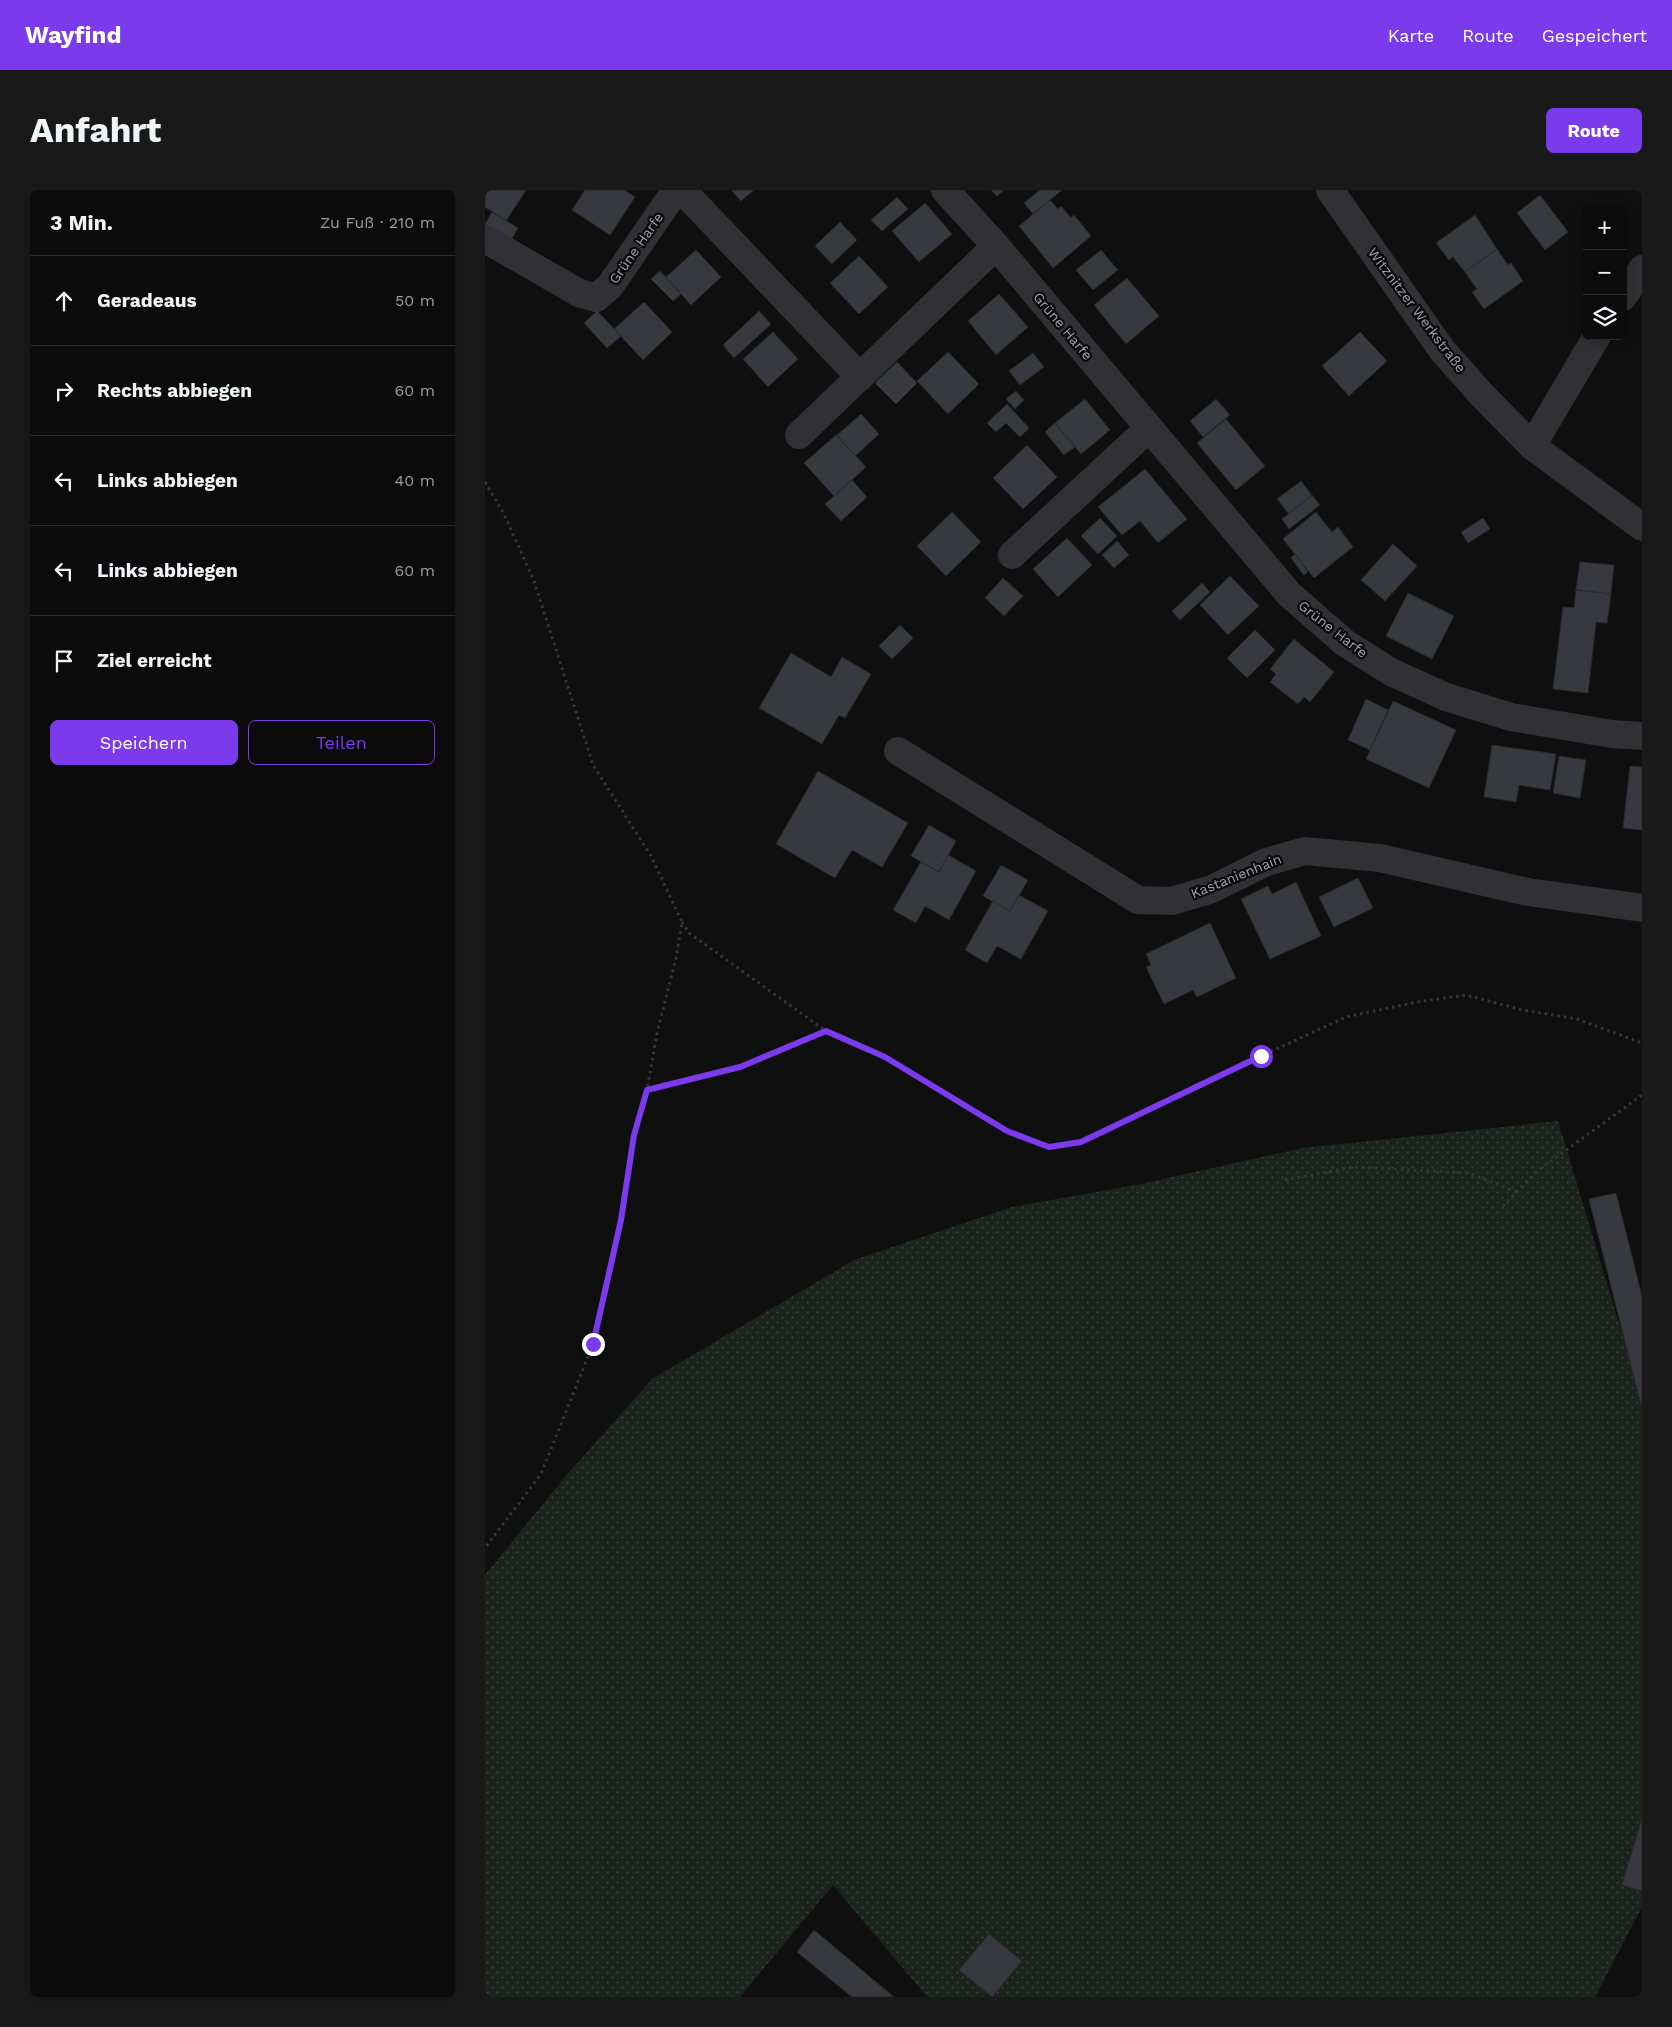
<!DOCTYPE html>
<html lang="de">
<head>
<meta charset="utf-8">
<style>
	body { margin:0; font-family:"Work Sans",sans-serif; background:#19191a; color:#f1f3f6 }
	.controls { position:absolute; right:15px; top:15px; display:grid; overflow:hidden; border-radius:8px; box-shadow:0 2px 12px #0003 }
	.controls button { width:45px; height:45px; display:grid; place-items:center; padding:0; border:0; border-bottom:1px solid #2b2b2d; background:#0b0b0c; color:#f1f3f6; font:25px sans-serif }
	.stop { position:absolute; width:15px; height:15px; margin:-11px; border:4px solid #7c3aed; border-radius:50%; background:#fff }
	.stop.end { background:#7c3aed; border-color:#fff; box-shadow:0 1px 5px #0008 }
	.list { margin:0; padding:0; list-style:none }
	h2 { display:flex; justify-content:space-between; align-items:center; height:65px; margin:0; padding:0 20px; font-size:21px }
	h2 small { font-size:16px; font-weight:400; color:#9a9b9d }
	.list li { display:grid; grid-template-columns:32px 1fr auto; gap:15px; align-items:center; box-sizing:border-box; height:90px; padding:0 20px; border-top:1px solid #2b2b2d }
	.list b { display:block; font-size:19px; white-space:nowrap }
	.list em { font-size:16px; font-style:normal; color:#9a9b9d }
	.actions { display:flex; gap:10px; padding:15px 20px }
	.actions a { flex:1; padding:11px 0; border:1px solid #7c3aed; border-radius:8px; text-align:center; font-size:18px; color:#7c3aed }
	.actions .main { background:#7c3aed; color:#fff }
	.icon { flex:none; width:28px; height:28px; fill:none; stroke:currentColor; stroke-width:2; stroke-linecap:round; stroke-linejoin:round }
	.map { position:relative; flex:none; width:1157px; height:1807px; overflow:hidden; border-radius:8px }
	header { display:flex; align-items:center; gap:30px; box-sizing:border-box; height:70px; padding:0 25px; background:#7c3aed; color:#fff }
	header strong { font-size:24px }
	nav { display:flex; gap:28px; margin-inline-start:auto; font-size:18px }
	.intro { display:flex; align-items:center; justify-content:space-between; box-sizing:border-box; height:120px; padding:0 30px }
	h1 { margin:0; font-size:35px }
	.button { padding:12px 22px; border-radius:8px; background:#7c3aed; color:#fff; font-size:18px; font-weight:700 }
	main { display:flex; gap:30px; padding:0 30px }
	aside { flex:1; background:#0b0b0c; border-radius:8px; box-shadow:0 2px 12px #0003 }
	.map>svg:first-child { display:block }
	.garden { fill:url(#garden-dots) }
	.building { fill:#38393e; stroke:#29292c }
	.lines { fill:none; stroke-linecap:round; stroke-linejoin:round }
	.path { stroke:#36373c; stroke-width:3; stroke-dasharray:2.5 4; stroke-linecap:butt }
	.minor { stroke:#303035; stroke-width:28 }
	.route { stroke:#7c3aed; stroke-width:6 }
	.labels { text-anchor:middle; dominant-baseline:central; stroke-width:4.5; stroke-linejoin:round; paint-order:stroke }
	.street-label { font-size:14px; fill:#9fa3b2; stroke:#0a0a0b }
</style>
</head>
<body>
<header>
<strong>Wayfind</strong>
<nav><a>Karte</a><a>Route</a><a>Gespeichert</a></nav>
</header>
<div class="intro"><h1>Anfahrt</h1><a class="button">Route</a></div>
<main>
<aside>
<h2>3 Min.<small>Zu Fuß · 210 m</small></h2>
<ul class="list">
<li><svg class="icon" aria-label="ahead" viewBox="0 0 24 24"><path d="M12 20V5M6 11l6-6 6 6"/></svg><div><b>Geradeaus</b></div><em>50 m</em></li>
<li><svg class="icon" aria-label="right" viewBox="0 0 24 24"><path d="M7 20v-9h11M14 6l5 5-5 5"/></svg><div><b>Rechts abbiegen</b></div><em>60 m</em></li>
<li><svg class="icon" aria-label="left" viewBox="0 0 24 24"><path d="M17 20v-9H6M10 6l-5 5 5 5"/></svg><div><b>Links abbiegen</b></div><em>40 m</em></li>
<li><svg class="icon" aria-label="left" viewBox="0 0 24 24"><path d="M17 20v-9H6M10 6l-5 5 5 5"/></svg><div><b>Links abbiegen</b></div><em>60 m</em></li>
<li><svg class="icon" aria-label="arrive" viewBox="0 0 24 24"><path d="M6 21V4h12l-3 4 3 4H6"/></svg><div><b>Ziel erreicht</b></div></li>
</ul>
<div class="actions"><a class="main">Speichern</a><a>Teilen</a></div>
</aside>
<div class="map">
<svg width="1157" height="1807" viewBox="0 0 1157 1807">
	<defs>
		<pattern id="garden-dots" width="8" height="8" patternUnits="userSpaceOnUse" patternTransform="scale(1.25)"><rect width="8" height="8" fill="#1b231d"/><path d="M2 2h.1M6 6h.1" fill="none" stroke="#39403b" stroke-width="1.8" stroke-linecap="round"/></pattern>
	</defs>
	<rect width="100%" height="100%" fill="#0f0f10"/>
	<path class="garden" d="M 1073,931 L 1157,1210 L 1157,1717 L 1110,1807 L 442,1807 L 348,1695 L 255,1807 L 0,1807 L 0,1385 L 79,1288 L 167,1189 L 369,1070 L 527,1017 L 651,995 L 818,958 Z"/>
	<g class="building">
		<path d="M 0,0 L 41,0 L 21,31 L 0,17 Z"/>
		<path d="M 100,0 L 139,0 L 150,7 L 125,45 L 87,20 Z"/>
		<path d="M 246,0 L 269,0 L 256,11 Z"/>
		<path d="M 506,0 L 519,0 L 512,6 Z"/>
		<path d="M 555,0 L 577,0 L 548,24 L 539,13 Z"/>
		<path d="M 1055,5 L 1083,42 L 1060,60 L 1032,23 Z"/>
		<path d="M 412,7 L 423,19 L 397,41 L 386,30 Z"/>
		<path d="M 565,10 L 573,19 L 576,16 L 586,28 L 589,25 L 606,46 L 568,78 L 534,36 Z"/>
		<path d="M 440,13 L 467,44 L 434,72 L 407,41 Z"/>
		<path d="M 7,22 L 33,38 L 26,50 L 0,34 Z"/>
		<path d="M 990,25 L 1012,59 L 980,82 L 968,67 L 964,70 L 951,53 Z"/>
		<path d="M 355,32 L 372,50 L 347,74 L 330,56 Z"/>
		<path d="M 1012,59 L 1023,75 L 1026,73 L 1038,91 L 999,119 L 987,102 L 992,99 L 980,82 Z"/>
		<path d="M 211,60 L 236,87 L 206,115 L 181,87 Z"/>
		<path d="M 616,60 L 633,80 L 608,100 L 591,80 Z"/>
		<path d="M 374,66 L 403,97 L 374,124 L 345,93 Z"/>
		<path d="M 175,81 L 196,104 L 188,111 L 166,89 Z"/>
		<path d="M 642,88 L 674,126 L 641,154 L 609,115 Z"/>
		<path d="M 514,104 L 543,137 L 511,165 L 483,131 Z"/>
		<path d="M 159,112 L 187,142 L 158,170 L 129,139 Z"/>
		<path d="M 112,121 L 136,146 L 122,158 L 99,133 Z"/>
		<path d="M 274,121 L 286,134 L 249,168 L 238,155 Z"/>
		<path d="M 288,142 L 313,169 L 283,197 L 258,169 Z"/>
		<path d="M 875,142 L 902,171 L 864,206 L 837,176 Z"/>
		<path d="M 463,162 L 494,194 L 463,224 L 432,191 Z"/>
		<path d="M 548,163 L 559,177 L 535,195 L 524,181 Z"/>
		<path d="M 412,172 L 432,193 L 411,214 L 390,193 Z"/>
		<path d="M 531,201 L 539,210 L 530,219 L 521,209 Z"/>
		<path d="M 600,209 L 625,240 L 596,264 L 570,233 Z"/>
		<path d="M 731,209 L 745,225 L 718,247 L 705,231 Z"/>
		<path d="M 522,214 L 544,238 L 535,247 L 521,233 L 511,242 L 502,233 Z"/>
		<path d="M 376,224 L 394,244 L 370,266 L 352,245 Z"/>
		<path d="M 741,229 L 780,276 L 751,300 L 712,253 Z"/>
		<path d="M 570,233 L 590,257 L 579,265 L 560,242 Z"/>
		<path d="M 351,245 L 381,277 L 349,306 L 319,273 Z"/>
		<path d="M 542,255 L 572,287 L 538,319 L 508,288 Z"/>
		<path d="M 660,279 L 702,329 L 673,353 L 655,331 L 637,345 L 613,317 Z"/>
		<path d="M 367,290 L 382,307 L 356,331 L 340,314 Z"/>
		<path d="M 816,291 L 827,305 L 804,324 L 792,309 Z"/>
		<path d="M 827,305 L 835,315 L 804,339 L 797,329 Z"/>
		<path d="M 467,322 L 496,352 L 461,386 L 432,356 Z"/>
		<path d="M 831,322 L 847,342 L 853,337 L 868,357 L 829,388 L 798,349 Z"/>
		<path d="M 615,328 L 632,346 L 613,364 L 596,346 Z"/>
		<path d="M 998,328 L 1005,339 L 983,353 L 976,342 Z"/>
		<path d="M 582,348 L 607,375 L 573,407 L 548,379 Z"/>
		<path d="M 632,351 L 644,365 L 629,378 L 617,365 Z"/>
		<path d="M 908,354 L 932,376 L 900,411 L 876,390 Z"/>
		<path d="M 810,364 L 823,382 L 819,385 L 806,368 Z"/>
		<path d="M 1095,372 L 1129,375 L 1126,404 L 1091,400 Z"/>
		<path d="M 745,386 L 774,416 L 743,445 L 715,415 Z"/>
		<path d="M 518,388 L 538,406 L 519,426 L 500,408 Z"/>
		<path d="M 717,393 L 725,402 L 695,430 L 687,421 Z"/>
		<path d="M 1091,400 L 1126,404 L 1122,433 L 1111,432 L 1103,503 L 1068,499 L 1078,417 L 1089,418 Z"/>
		<path d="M 923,403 L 969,426 L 947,469 L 901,446 Z"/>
		<path d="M 415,435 L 428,448 L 407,469 L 394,456 Z"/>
		<path d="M 770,440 L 790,460 L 762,488 L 742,468 Z"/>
		<path d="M 809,449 L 849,482 L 825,512 L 819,507 L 813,514 L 785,492 L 791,484 L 785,479 Z"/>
		<path d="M 306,463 L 346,487 L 357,467 L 386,484 L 360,528 L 354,525 L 337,554 L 274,518 Z"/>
		<path d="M 881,509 L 903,520 L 885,560 L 863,550 Z"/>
		<path d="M 908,511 L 971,540 L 944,598 L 881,569 Z"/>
		<path d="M 1007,555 L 1071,564 L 1065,600 L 1034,595 L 1031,612 L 999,607 Z"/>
		<path d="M 1074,566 L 1101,570 L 1095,608 L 1068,603 Z"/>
		<path d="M 1145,576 L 1157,577 L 1157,640 L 1138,638 Z"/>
		<path d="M 333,581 L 423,633 L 397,677 L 367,660 L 350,688 L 291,654 Z"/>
		<path d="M 444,635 L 471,651 L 454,682 L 426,666 Z"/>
		<path d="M 463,665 L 491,681 L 464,730 L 440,716 L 431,733 L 408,720 L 436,672 L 454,682 Z"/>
		<path d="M 516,675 L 543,690 L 525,721 L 498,706 Z"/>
		<path d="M 873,688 L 888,718 L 849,737 L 834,707 Z"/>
		<path d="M 811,692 L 836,746 L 785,769 L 756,709 L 783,696 L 787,704 Z"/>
		<path d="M 534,705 L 563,721 L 536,769 L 512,756 L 502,773 L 480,760 L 508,711 L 525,721 Z"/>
		<path d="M 725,733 L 751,788 L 712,807 L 708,800 L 679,814 L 661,777 L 666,775 L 661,764 Z"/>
		<path d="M 1131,1003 L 1157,1106 L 1157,1219 L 1104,1009 Z"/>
		<path d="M 1157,1628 L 1157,1701 L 1137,1695 Z"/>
		<path d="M 329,1740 L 409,1807 L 367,1807 L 312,1762 Z"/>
		<path d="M 504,1744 L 537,1771 L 507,1807 L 474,1780 Z"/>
	</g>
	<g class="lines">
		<g class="path">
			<path d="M 0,292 L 19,324 L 49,391 L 108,575 L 166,666 L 197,732 L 191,768 L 172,843 L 162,900 L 149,945 L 136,1030 L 108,1154 L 56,1284 L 0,1358"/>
			<path d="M 197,732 L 204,743 L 341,841 L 401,867 L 522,941 L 564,957 L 596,952 L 698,902 L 861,827 L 932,812 L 981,805 L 1038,820 L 1092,829 L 1157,853"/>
			<path d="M 162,900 L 255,877 L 341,841"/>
			<path d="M 800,990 L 869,977 L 984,983 L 1031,1002"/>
			<path d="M 1018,1016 L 1051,982 L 1157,905"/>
		</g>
		<g class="minor">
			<path d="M 197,0 L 375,187"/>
			<path d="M 460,0 L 511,56 L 804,404 L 860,453 L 906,482 L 961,507 L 1026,527 L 1127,544 L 1157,546"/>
			<path d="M 845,0 L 957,160 L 997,205 L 1047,256 L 1157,337"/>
			<path d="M 0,49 L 94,103 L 111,108 L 125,96 L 191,0"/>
			<path d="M 1138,107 L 1157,79"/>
			<path d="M 314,245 L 511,56"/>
			<path d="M 1047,256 L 1112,146"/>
			<path d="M 527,365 L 664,238"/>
			<path d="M 413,561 L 653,710 L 687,711 L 727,699 L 781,672 L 820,661 L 895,668 L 1043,702 L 1157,718"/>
		</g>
	</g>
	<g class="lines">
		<path class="route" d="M 108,1154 L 136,1030 L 149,945 L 162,900 L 255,877 L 341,841 L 400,867 L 522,941 L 564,957 L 596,952 L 776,866"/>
	</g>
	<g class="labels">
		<g class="street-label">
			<text transform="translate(151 58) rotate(-55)">Grüne Harfe</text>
			<text transform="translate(932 120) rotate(53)">Witznitzer Werkstraße</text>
			<text transform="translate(578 136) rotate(50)">Grüne Harfe</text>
			<text transform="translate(848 439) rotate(38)">Grüne Harfe</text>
			<text transform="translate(751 686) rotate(-22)">Kastanienhain</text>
		</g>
	</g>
</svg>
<div class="controls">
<button>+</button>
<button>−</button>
<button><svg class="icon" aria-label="layers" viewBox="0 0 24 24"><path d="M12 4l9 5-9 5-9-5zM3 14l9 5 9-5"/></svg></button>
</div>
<div class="stop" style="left:776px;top:866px"></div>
<div class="stop end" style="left:108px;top:1154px"></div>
</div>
</main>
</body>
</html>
